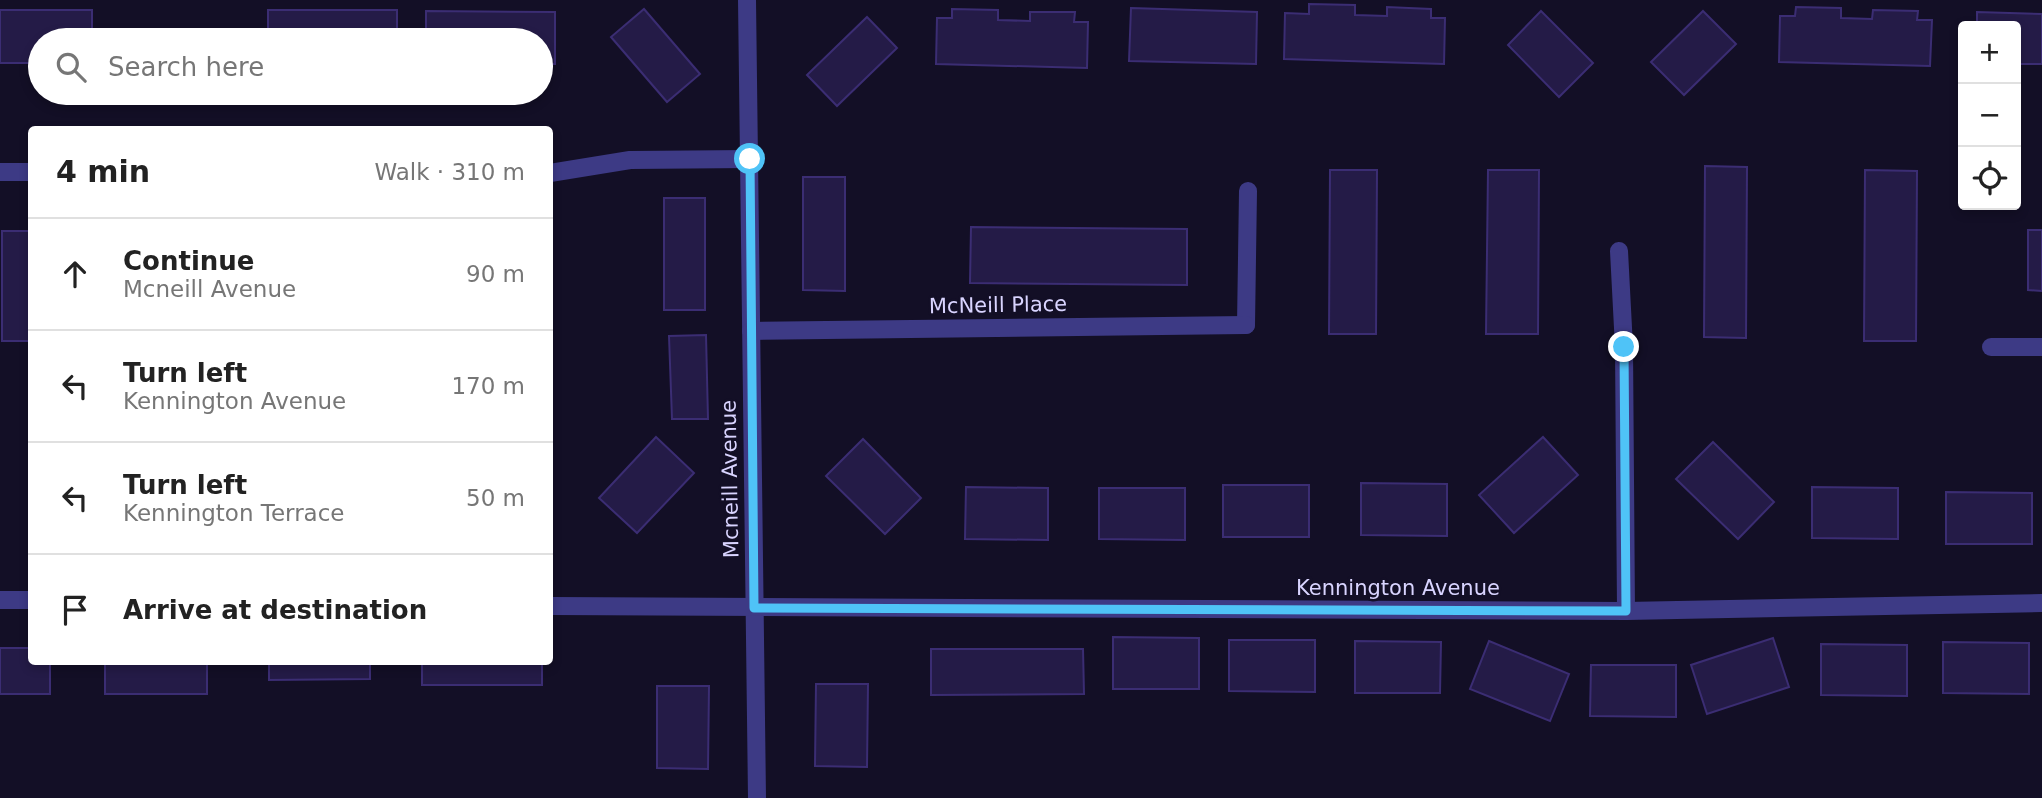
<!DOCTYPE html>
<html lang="en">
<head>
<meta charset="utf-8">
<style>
	body { margin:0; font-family:"DejaVu Sans",sans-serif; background:#f6f6f6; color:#222 }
	.controls { position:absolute; right:21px; top:21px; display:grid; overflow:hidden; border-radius:7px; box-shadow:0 4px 10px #0003 }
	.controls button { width:63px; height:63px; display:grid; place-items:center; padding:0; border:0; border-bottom:2px solid #e0e0e0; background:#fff; color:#222; font:35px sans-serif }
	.stop { position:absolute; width:21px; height:21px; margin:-16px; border:5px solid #4fc3f7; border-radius:50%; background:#fff }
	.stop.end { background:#4fc3f7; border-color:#fff; box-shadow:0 2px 7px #0008 }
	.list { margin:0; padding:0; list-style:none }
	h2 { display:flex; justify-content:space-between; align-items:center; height:91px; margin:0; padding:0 28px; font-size:30px }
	h2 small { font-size:23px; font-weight:400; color:#767676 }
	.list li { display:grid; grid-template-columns:46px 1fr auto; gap:21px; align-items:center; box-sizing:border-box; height:112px; padding:0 28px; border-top:2px solid #e0e0e0 }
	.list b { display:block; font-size:26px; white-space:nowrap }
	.list p { margin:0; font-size:23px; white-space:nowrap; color:#767676 }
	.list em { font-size:23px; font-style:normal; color:#767676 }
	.icon { flex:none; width:38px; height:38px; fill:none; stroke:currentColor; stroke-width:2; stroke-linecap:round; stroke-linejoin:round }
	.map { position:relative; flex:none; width:2042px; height:798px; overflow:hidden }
	.search { position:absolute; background:#fff; box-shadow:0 4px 10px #0003; left:28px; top:28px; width:525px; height:77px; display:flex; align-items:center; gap:18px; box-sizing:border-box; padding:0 24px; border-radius:38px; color:#767676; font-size:26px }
	.panel { position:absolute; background:#fff; box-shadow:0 4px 10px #0003; left:28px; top:126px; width:525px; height:539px; border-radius:7px }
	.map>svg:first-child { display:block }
	.building { fill:#241b47; stroke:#3b2d73; stroke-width:2 }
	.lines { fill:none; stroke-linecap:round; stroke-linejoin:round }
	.lane { stroke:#3d3a85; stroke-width:18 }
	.street { stroke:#3d3a85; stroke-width:18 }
	.route { stroke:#4fc3f7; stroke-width:9 }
	.labels { text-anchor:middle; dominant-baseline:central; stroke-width:5; stroke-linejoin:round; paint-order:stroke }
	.street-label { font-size:21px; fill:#d9d4ff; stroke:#130f26 }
</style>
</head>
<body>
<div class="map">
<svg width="2042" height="798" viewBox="0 0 2042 798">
	<rect width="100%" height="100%" fill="#130f26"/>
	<g class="building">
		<path d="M 1309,4 L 1355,5 L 1355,15 L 1387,16 L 1387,7 L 1431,9 L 1431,18 L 1445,18 L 1444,64 L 1284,59 L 1285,13 L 1309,14 Z"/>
		<path d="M 1796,7 L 1841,8 L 1841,18 L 1872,19 L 1873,10 L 1918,11 L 1917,20 L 1932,20 L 1930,66 L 1779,62 L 1780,16 L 1795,16 Z"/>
		<path d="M 1131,8 L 1257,12 L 1256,64 L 1129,61 Z"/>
		<path d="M 644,9 L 700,74 L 667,102 L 611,37 Z"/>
		<path d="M 952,9 L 998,10 L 998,20 L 1030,21 L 1030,12 L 1075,12 L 1074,22 L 1088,22 L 1087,68 L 936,64 L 937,18 L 952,18 Z"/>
		<path d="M 0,10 L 92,10 L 92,40 L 40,40 L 40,63 L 0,63 Z"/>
		<rect x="268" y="10" width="129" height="30"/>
		<path d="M 426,11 L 555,12 L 555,64 L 541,64 L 541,40 L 426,40 Z"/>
		<path d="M 1541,11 L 1593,63 L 1559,97 L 1508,45 Z"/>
		<path d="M 1703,11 L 1736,44 L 1684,95 L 1651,62 Z"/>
		<path d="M 1977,12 L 2042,14 L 2042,64 L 2016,64 L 2016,26 L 1977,26 Z"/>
		<path d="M 867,17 L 897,48 L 837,106 L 807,75 Z"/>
		<rect x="113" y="33" width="129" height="7"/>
		<path d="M 1705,166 L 1747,167 L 1746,338 L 1704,337 Z"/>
		<path d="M 1330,170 L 1377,170 L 1376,334 L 1329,334 Z"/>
		<path d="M 1488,170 L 1539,170 L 1538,334 L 1486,334 Z"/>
		<path d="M 1865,170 L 1917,171 L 1916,341 L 1864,341 Z"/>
		<path d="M 803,177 L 845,177 L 845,291 L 803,290 Z"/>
		<rect x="664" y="198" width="41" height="112"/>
		<path d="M 971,227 L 1187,229 L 1187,285 L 970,283 Z"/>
		<path d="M 2028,230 L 2042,230 L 2042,291 L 2028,290 Z"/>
		<rect x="2" y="231" width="30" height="110"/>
		<path d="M 706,335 L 708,419 L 672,419 L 669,336 Z"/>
		<path d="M 656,437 L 694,473 L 637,533 L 599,498 Z"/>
		<path d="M 1543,437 L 1578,475 L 1514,533 L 1479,495 Z"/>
		<path d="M 863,439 L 921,498 L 885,534 L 826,476 Z"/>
		<path d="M 1713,442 L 1774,502 L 1738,539 L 1676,479 Z"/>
		<path d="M 1361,483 L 1447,484 L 1447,536 L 1361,535 Z"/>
		<rect x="1223" y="485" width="86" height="52"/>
		<path d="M 966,487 L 1048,488 L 1048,540 L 965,539 Z"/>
		<path d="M 1812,487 L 1898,488 L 1898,539 L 1812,538 Z"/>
		<path d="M 1099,488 L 1185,488 L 1185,540 L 1099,539 Z"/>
		<path d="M 1946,492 L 2032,493 L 2032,544 L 1946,544 Z"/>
		<path d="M 1113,637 L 1199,638 L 1199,689 L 1113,689 Z"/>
		<path d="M 1773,638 L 1789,687 L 1707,714 L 1691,665 Z"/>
		<path d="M 1229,640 L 1315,640 L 1315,692 L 1229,691 Z"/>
		<path d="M 1355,641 L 1441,642 L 1440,693 L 1355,693 Z"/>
		<path d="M 1489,641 L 1569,674 L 1550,721 L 1470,689 Z"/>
		<path d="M 1943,642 L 2029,643 L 2029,694 L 1943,693 Z"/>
		<path d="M 1821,644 L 1907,645 L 1907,696 L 1821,695 Z"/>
		<path d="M 0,648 L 32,648 L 32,662 L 50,662 L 50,694 L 0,694 Z"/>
		<path d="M 931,649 L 1083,649 L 1084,694 L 931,695 Z"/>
		<rect x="105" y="662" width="102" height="32"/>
		<path d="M 269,662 L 370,662 L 370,679 L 269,680 Z"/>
		<rect x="422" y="662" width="120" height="23"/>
		<path d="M 1591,665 L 1676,665 L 1676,717 L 1590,716 Z"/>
		<path d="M 816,684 L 868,684 L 867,767 L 815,766 Z"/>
		<path d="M 657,686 L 709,686 L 708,769 L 657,768 Z"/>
	</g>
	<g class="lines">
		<path class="lane" d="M 1246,325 L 1248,191"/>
		<g class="street">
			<path d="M 747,0 L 757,798"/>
			<path d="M 0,172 L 32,172"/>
			<path d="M 550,173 L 630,160 L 750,159"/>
			<path d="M 1619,251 L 1624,347 L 1626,611"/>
			<path d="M 751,331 L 1246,325"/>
			<path d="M 1991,347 L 2042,347"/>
			<path d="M 0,600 L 32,600"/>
			<path d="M 550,606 L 1626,611 L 2042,603"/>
		</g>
	</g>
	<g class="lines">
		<path class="route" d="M 750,159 L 754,608 L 1626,611 L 1624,347"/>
	</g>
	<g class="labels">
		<g class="street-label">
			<text transform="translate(998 305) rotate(-1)">McNeill Place</text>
			<text transform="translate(730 479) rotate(-91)">Mcneill Avenue</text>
			<text x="1398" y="588">Kennington Avenue</text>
		</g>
	</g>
</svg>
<div class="controls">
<button>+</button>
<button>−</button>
<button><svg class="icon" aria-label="locate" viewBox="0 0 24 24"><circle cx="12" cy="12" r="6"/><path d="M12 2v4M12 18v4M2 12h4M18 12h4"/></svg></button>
</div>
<div class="stop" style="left:750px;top:159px"></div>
<div class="stop end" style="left:1624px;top:347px"></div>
<div class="search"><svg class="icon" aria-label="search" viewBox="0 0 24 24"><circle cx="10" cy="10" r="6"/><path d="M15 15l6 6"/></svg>Search here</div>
<section class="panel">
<h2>4 min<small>Walk · 310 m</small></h2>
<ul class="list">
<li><svg class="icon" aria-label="ahead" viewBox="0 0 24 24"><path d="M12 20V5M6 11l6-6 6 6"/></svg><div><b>Continue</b><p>Mcneill Avenue</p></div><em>90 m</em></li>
<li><svg class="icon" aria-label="left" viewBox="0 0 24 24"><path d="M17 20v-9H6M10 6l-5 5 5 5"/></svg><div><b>Turn left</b><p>Kennington Avenue</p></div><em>170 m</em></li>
<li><svg class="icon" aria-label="left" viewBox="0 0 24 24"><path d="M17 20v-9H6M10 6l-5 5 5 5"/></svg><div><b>Turn left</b><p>Kennington Terrace</p></div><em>50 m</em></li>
<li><svg class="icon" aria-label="arrive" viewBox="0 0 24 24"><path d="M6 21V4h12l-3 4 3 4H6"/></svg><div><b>Arrive at destination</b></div></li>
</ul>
</section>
</div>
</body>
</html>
